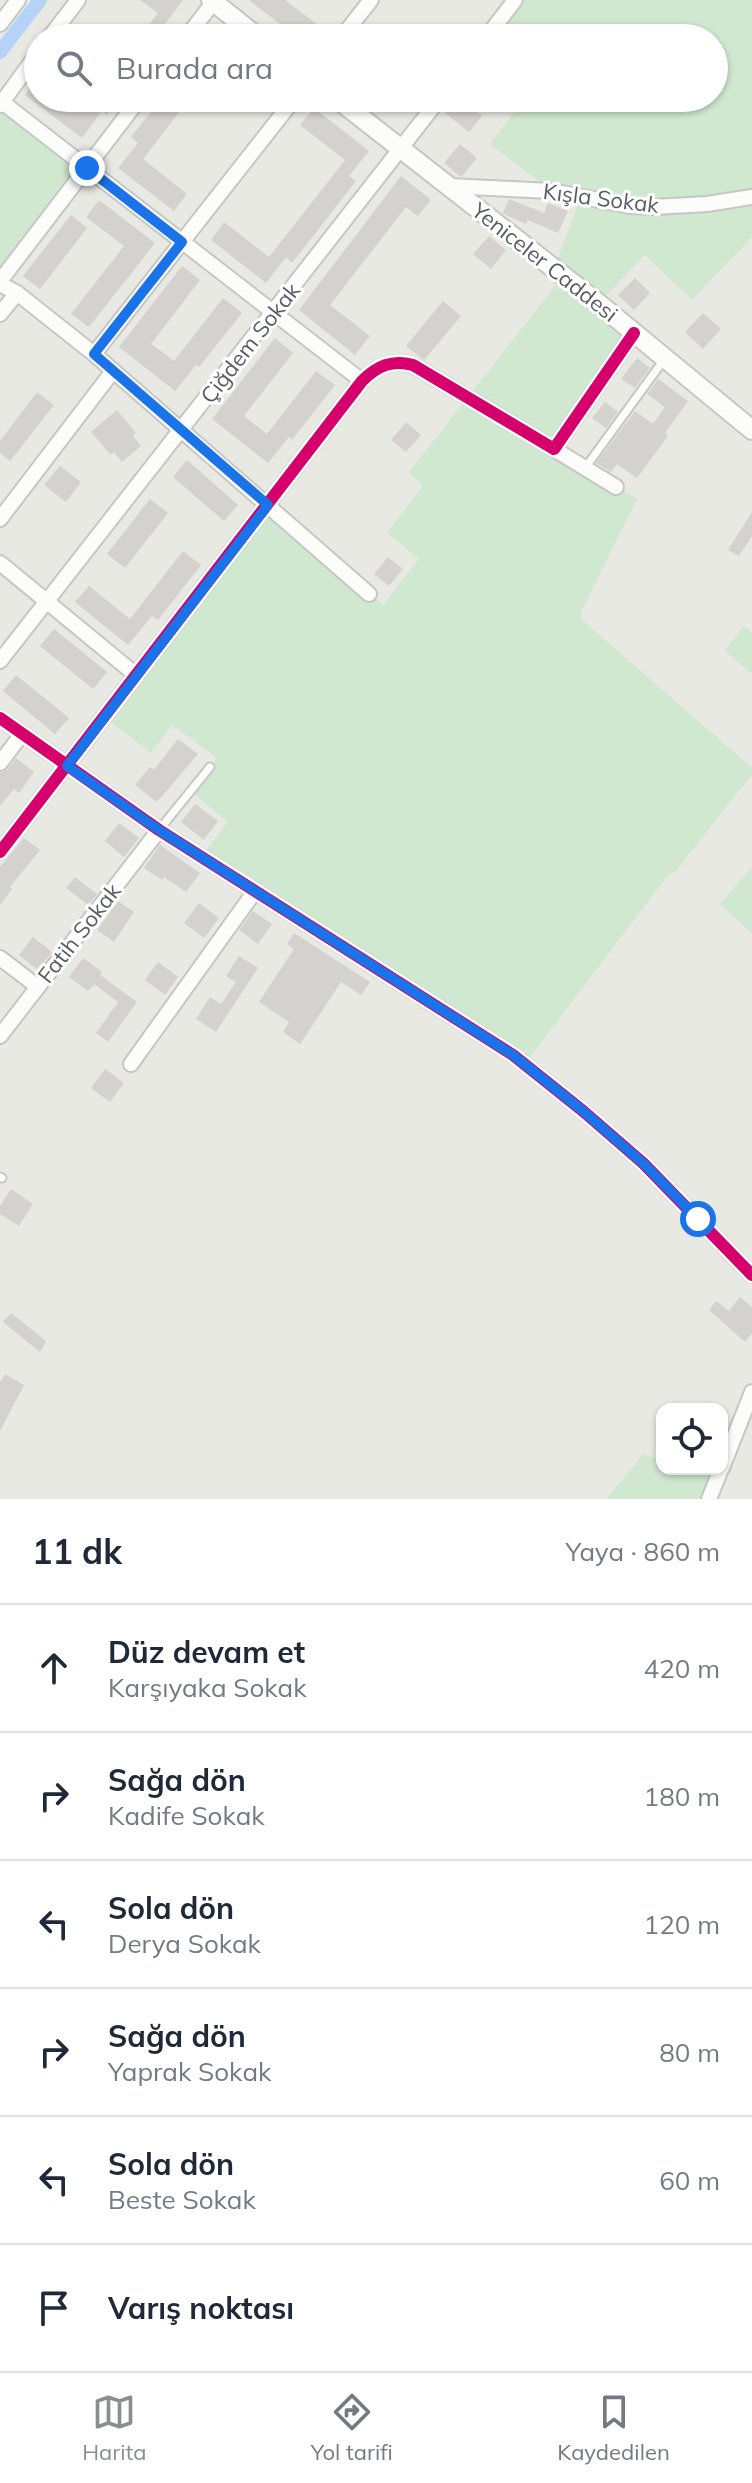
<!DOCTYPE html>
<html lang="tr">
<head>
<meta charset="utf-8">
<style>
	body { margin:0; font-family:Mulish,sans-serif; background:#f6f6f7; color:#1f2937 }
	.controls { position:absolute; right:24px; bottom:24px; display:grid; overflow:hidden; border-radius:16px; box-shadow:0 2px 6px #0004 }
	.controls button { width:72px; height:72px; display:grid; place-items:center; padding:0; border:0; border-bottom:2px solid #e0e1e3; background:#fff; color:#1f2937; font:40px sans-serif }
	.stop { position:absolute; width:24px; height:24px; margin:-18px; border:6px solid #1a73e8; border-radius:50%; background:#fff }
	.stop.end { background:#1a73e8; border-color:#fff; box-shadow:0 2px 8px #0008 }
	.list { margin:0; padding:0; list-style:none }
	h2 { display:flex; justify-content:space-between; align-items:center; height:104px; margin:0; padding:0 32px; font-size:34px }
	h2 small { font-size:26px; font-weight:400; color:#747a83 }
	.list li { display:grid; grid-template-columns:52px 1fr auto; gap:24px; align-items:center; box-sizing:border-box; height:128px; padding:0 32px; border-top:2px solid #e0e1e3 }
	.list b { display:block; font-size:30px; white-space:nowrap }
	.list p { margin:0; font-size:26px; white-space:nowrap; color:#747a83 }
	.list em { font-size:26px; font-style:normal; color:#747a83 }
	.icon { flex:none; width:44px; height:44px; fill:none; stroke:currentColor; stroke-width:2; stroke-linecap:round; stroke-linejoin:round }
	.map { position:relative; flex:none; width:752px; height:1499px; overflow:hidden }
	.search { position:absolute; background:#fff; box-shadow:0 2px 6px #0004; left:24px; right:24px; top:24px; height:88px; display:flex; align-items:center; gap:20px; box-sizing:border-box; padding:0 28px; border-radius:44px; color:#747a83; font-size:30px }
	.sheet { height:872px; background:#fff }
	nav { display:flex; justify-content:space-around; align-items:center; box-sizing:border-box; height:112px; border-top:2px solid #e0e1e3; background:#fff; font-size:22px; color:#747a83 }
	nav a { display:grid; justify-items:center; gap:4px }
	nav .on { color:#8b8d8f }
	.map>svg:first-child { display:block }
	.green { fill:#d0e7d0 }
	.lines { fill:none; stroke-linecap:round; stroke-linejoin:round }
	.canal { stroke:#b4d3f7; stroke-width:14 }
	.building { fill:#d3d2ce }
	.service-casing { stroke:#c6c7c5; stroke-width:11 }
	.minor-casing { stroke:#c6c7c5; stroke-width:18 }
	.tertiary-casing { stroke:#c6c7c5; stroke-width:22 }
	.service { stroke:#fcfcfb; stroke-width:7 }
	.minor { stroke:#fcfcfb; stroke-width:14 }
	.tertiary { stroke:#fcfcfb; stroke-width:18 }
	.cycleway-casing { stroke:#fff; stroke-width:17 }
	.cycleway { stroke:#d6006c; stroke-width:12 }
	.route { stroke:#1a73e8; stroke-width:10 }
	.labels { text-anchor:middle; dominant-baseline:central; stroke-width:6; stroke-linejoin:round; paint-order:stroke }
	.street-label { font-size:22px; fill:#595c62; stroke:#fff }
</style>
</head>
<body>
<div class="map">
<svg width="752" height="1499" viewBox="0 0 752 1499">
	<rect width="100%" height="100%" fill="#e9e9e3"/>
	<g class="green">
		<path d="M 515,0 L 752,0 L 752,237 L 692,300 L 645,255 L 599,303 L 634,333 L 555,449 L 637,499 L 582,610 L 581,619 L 751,767 L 752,774 L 676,871 L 668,875 L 525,1064 L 201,857 L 228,822 L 190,791 L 217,758 L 172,725 L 151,753 L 104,717 L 268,505 L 383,605 L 419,559 L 387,533 L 423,486 L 409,472 L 563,276 L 554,269 L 581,196 L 551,191 L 490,144 L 521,103 L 516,98 L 714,98 L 714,38 L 486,38 Z"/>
		<path d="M 0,105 L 87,168 L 0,281 Z"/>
		<path d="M 743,626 L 752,632 L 752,674 L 725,651 Z"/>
		<path d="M 752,867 L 752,934 L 720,904 Z"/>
		<path d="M 643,1454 L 662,1460 L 662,1469 L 721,1469 L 709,1499 L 607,1499 Z"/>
	</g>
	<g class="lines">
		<path class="canal" d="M 0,52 L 40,0"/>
	</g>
	<g class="building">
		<path d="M 140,0 L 183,0 L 161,29 L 173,38 L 139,38 L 158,13 Z"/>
		<path d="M 249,0 L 285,0 L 318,25 L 308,38 L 298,38 Z"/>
		<path d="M 38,78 L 38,98 L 65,98 L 83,112 L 94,98 L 120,98 L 107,115 L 102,111 L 82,138 L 25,95 Z"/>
		<path d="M 162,98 L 190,98 L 143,159 L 187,194 L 174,211 L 118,168 L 138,143 L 131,137 Z"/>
		<path d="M 457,98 L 489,98 L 477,112 L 482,116 L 469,132 L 445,113 Z"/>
		<path d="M 314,108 L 369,151 L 349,176 L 356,181 L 335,208 L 292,263 L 286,257 L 266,283 L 211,240 L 224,222 L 269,257 L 345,160 L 300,125 Z"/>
		<path d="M 460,144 L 477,158 L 461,177 L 444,163 Z"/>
		<path d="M 401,176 L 431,200 L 418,216 L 406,207 L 330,305 L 370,336 L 355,355 L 299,310 Z"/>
		<path d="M 509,199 L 544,213 L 548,203 L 568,211 L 558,233 L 528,220 L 526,224 L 504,214 L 503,213 Z"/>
		<path d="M 99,200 L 155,243 L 89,327 L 71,314 L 124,246 L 86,217 Z"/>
		<path d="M 71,215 L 87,228 L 40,289 L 23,276 Z"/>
		<path d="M 489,236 L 506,250 L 491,269 L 473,254 Z"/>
		<path d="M 182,266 L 200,280 L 151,344 L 161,351 L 174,361 L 223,298 L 242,313 L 199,367 L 196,365 L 175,391 L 119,347 Z"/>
		<path d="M 635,278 L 650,293 L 634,310 L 618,295 Z"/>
		<path d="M 443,301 L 461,316 L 424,360 L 406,346 Z"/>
		<path d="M 703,313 L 721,329 L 703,349 L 685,332 Z"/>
		<path d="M 275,338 L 293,353 L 244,416 L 254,424 L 267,434 L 316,371 L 335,385 L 292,440 L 289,437 L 268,463 L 212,419 Z"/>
		<path d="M 637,358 L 650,368 L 635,388 L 621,379 Z"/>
		<path d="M 658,379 L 688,401 L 665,433 L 668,436 L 637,478 L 617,464 L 611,472 L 596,463 L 635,411 L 653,424 L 665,407 L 647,394 Z"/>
		<path d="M 37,392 L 54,405 L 10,461 L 0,453 L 0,441 Z"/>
		<path d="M 605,402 L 618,412 L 606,428 L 592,418 Z"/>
		<path d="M 117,410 L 136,433 L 133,436 L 141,446 L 122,462 L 114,452 L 111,455 L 91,432 Z"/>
		<path d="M 406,422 L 421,435 L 406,452 L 391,440 Z"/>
		<path d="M 187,460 L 238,505 L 224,521 L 173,477 Z"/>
		<path d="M 60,466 L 81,482 L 66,502 L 44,485 Z"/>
		<path d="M 150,499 L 168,513 L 125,568 L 107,554 Z"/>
		<path d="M 752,512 L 752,536 L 739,556 L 728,550 Z"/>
		<path d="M 183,551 L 201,565 L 158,620 L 152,616 L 128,645 L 75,602 L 89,586 L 130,619 Z"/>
		<path d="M 388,557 L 403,569 L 389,586 L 374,574 Z"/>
		<path d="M 54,629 L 107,672 L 93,689 L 40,646 Z"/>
		<path d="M 16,675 L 69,718 L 55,734 L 3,691 Z"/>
		<path d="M 178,739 L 198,754 L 157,802 L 135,785 L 150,767 L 154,770 Z"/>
		<path d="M 16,758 L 34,772 L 19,793 L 14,789 L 0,806 L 0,773 L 7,770 Z"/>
		<path d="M 195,804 L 218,821 L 204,840 L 181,822 Z"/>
		<path d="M 119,823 L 139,838 L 124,857 L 105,841 Z"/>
		<path d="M 24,838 L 40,850 L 10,887 L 12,889 L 0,905 L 0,867 Z"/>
		<path d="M 160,845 L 200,873 L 186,892 L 164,877 L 162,880 L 144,868 Z"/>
		<path d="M 75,877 L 97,894 L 88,905 L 66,888 Z"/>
		<path d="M 118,901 L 134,912 L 114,942 L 97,930 Z"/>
		<path d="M 199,903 L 219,918 L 204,938 L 184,923 Z"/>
		<path d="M 253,911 L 272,924 L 258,944 L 239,930 Z"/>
		<path d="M 294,933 L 370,982 L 361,995 L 341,982 L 300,1044 L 283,1032 L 289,1022 L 259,1002 L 294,949 L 287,944 Z"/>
		<path d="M 33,937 L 52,952 L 38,970 L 19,955 Z"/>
		<path d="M 239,956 L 258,968 L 216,1032 L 196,1019 L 210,997 L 221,1004 L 236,982 L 226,976 Z"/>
		<path d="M 83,958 L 102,972 L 100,975 L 137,1002 L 108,1042 L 96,1033 L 118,1002 L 94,984 L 88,991 L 69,977 Z"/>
		<path d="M 158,962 L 178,977 L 165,995 L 145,980 Z"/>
		<path d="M 105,1069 L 124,1083 L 110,1102 L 91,1088 Z"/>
		<path d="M 11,1189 L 33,1204 L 19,1226 L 0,1214 L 0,1206 Z"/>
		<path d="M 740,1297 L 752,1307 L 752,1333 L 745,1342 L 709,1310 L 716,1301 L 729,1311 Z"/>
		<path d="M 11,1313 L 46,1341 L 40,1352 L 3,1322 Z"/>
		<path d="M 5,1374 L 24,1385 L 0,1431 L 0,1382 Z"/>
	</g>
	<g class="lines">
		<defs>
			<g id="service">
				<path d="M 585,468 L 663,361"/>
				<path d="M 159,830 L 210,767"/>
				<path d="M 0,1177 L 2,1178"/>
			</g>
			<g id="minor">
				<path d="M 0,24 L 18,0"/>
				<path d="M 49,38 L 78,0"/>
				<path d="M 186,38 L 215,0"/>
				<path d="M 341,38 L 371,0"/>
				<path d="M 486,38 L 515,0"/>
				<path d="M 2,102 L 362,381"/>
				<path d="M 0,105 L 38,53"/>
				<path d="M 450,186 L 551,191 L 630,206 L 654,207 L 707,204 L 752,197"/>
				<path d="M 0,281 L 140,98"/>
				<path d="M 0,284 L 17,293 L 94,354 L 369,594"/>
				<path d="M 0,314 L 17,293"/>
				<path d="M 94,354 L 295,98"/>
				<path d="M 554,449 L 616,487"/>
				<path d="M 0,519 L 113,371"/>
				<path d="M 0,563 L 136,675"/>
				<path d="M 0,661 L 440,98"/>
				<path d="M 0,718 L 159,830 L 513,1055 L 583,1111 L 643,1163 L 752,1275"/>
				<path d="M 0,763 L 22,734"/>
				<path d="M 0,852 L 362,381 C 377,366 392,359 413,365 L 554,449 L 634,333"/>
				<path d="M 0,958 L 38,987"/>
				<path d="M 0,1036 L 159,830"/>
				<path d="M 131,1064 L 255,891"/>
				<path d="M 722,1468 L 752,1392"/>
				<path d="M 709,1499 L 721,1469"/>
			</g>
			<g id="tertiary">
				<path d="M 211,0 L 259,38"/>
				<path d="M 336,98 L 598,303 L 752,430"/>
			</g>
		</defs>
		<use href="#service" class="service-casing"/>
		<use href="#minor" class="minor-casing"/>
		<use href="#tertiary" class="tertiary-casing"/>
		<use href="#service" class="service"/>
		<use href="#minor" class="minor"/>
		<use href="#tertiary" class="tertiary"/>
		<defs>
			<g id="cycleway">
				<path d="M 0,718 L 159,830 L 513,1055 L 583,1111 L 643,1163 L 752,1275"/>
				<path d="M 0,852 L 362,381 C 377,366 392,359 413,365 L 554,449 L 634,333"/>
			</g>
		</defs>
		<use href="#cycleway" class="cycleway-casing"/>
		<use href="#cycleway" class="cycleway"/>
	</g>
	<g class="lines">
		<path class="route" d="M 87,168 L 182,242 L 94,354 L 268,505 L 67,766 L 159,830 L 513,1055 L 583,1111 L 643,1163 L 698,1219"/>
	</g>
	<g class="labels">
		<g class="street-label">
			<text transform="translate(601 198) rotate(7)">Kışla Sokak</text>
			<text transform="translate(545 262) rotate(38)">Yeniceler Caddesi</text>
			<text transform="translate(250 343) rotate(-52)">Çiğdem Sokak</text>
			<text transform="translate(79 933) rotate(-52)">Fatih Sokak</text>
		</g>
	</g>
</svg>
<div class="controls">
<button><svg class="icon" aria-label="locate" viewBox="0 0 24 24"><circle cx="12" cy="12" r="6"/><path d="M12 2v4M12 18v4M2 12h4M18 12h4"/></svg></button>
</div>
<div class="stop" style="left:698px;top:1219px"></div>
<div class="stop end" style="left:87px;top:168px"></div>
<div class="search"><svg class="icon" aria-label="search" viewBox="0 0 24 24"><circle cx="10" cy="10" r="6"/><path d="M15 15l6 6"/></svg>Burada ara</div>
</div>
<section class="sheet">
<h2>11 dk<small>Yaya · 860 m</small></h2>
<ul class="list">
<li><svg class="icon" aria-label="ahead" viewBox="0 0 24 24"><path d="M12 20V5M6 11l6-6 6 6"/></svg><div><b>Düz devam et</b><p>Karşıyaka Sokak</p></div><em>420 m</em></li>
<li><svg class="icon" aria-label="right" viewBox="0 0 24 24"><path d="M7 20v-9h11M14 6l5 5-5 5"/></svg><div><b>Sağa dön</b><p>Kadife Sokak</p></div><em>180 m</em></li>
<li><svg class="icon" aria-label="left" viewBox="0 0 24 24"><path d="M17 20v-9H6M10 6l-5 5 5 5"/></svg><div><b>Sola dön</b><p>Derya Sokak</p></div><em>120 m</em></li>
<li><svg class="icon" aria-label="right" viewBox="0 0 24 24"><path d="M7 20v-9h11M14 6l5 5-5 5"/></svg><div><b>Sağa dön</b><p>Yaprak Sokak</p></div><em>80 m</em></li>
<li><svg class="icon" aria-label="left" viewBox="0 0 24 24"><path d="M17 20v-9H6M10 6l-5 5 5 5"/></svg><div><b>Sola dön</b><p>Beste Sokak</p></div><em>60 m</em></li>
<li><svg class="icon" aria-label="arrive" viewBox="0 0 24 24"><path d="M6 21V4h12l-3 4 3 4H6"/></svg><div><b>Varış noktası</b></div></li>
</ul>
</section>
<nav>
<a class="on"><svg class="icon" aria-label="map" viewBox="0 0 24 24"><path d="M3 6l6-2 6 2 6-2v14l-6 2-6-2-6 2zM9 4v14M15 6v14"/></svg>Harita</a>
<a><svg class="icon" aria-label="directions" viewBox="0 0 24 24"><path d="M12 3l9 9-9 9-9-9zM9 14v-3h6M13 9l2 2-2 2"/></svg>Yol tarifi</a>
<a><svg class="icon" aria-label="saved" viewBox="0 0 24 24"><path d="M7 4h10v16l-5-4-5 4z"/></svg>Kaydedilen</a>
</nav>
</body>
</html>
